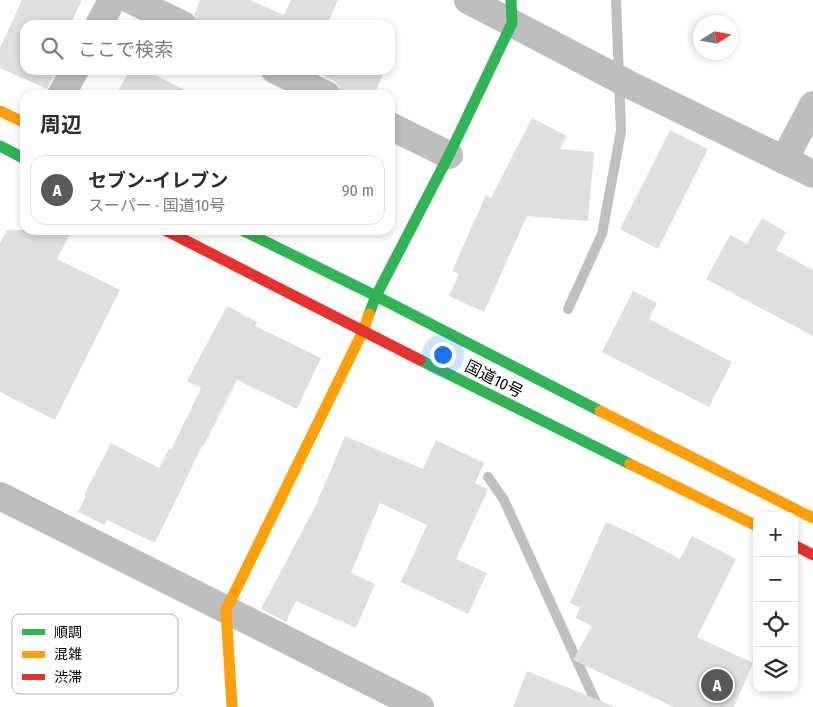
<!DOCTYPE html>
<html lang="ja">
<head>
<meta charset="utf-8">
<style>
	body { margin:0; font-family:"Fira Sans Condensed","Noto Sans JP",sans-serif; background:#f2f2f3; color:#2b2b33 }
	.controls { position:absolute; right:15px; bottom:15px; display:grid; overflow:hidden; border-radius:10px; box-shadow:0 2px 8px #0003 }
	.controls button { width:45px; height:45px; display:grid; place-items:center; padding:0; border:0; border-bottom:1px solid #e1e1e2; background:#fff; color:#2b2b33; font:25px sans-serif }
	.compass { position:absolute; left:693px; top:15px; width:45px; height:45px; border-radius:50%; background:#fff; box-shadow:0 2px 8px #0003; rotate:79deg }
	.you { position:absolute; left:442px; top:354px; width:18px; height:18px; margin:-12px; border:4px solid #fff; border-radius:50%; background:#1a73e8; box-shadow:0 0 0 8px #1a73e833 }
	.badge { display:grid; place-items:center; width:32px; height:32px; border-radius:50%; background:#595959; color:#fff; font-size:16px; font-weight:700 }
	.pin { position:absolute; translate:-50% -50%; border:2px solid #fff; box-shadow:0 1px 5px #0006 }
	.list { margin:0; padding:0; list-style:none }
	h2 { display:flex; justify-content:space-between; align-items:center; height:65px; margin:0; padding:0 20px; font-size:21px }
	h2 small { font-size:16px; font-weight:400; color:#7c7c81 }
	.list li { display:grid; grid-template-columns:32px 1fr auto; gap:15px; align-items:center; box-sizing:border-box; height:70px; margin:0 10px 10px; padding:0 10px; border:1px solid #e1e1e2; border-radius:15px }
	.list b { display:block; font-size:19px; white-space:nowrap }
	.list p { margin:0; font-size:16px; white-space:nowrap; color:#7c7c81 }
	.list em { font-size:16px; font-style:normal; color:#7c7c81 }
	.icon { flex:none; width:28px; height:28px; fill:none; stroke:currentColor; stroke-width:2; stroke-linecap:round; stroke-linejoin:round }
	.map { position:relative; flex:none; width:813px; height:707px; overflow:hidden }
	.search { position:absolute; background:#fff; box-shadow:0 2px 8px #0003; left:20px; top:20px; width:375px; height:55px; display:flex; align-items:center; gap:12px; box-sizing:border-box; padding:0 18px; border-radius:15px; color:#7c7c81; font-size:19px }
	.panel { position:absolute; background:#fff; box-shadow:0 2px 8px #0003; left:20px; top:90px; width:375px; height:145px; border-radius:15px }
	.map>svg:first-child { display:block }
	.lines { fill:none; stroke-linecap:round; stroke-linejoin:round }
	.stream { stroke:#bfbfbf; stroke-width:10 }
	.building { fill:#dfdfdf }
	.street { stroke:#bebebe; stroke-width:28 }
	.fast { stroke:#30b455; stroke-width:11 }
	.slow { stroke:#ff9f0a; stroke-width:11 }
	.jam { stroke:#e5322d; stroke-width:11 }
	.labels { text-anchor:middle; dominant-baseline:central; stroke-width:4; stroke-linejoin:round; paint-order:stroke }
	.street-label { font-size:16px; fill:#000; stroke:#fff }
	.key { fill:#fff; stroke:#b2b2b2; stroke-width:1 }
	.key-label { font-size:14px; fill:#000 }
</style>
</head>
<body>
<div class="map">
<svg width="813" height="707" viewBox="0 0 813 707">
	<rect width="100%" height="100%" fill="#fff"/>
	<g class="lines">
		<g class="stream">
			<path d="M 568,309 L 602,234 L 621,131 L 616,0"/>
			<path d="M 488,477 L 504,500 L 598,707"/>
		</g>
	</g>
	<g class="building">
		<path d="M 22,0 L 82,0 L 70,25 L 25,25 L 25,70 L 57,70 L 47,89 L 0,68 L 0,48 Z"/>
		<path d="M 200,0 L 250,0 L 284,15 L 291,0 L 338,0 L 327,25 L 198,25 L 194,15 Z"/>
		<path d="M 122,70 L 158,70 L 155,75 L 195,95 L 116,95 L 128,73 Z"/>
		<path d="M 312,70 L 385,70 L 374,95 L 342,95 L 340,87 L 334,81 Z"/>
		<path d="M 532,118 L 567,136 L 560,149 L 594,152 L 588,221 L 527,216 L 484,312 L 449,296 L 459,274 L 452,271 L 486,195 L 491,198 Z"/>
		<path d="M 670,130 L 708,149 L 658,249 L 620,229 Z"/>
		<path d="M 762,218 L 786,232 L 776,250 L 813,270 L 813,336 L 706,279 L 730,235 L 747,244 Z"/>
		<path d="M 7,230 L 72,230 L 57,259 L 120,290 L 55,420 L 0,392 L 0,243 Z"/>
		<path d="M 633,291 L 657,303 L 649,319 L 732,362 L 709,407 L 602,352 Z"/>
		<path d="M 227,306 L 257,322 L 255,326 L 321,358 L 297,409 L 237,380 L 203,447 L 202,446 L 155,543 L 107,520 L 105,525 L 78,512 L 86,496 L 84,495 L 111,443 L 159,468 L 169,449 L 171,450 L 201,388 L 187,381 Z"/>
		<path d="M 345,436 L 423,469 L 436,440 L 484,463 L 475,483 L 488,489 L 456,559 L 487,573 L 468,614 L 401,582 L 427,525 L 380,503 L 351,573 L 375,584 L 356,628 L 296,601 L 286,622 L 261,609 L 316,505 Z"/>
		<path d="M 606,522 L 635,535 L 680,559 L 692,536 L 736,559 L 697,637 L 753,663 L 734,707 L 674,707 L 573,660 L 592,626 L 576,618 L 580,607 L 570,603 Z"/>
		<path d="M 527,671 L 613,706 L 613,707 L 513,707 Z"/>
	</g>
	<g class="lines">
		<g class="street">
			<path d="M 131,0 L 183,25"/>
			<path d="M 468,0 L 628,84 L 813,174"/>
			<path d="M 99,25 L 112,0"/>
			<path d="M 275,70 L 327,95"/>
			<path d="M 61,95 L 75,70"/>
			<path d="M 390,126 L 449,155"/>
			<path d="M 784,160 L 813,105"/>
			<path d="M 0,496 L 420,707"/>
		</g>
		<g class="fast">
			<path d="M 0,146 L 25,159"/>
			<path d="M 242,230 L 376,296 L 600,411"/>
			<path d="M 369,314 L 376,296 L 449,155 L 512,23 L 511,0"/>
			<path d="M 420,360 L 630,464"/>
		</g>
		<g class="slow">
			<path d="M 0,111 L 25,123"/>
			<path d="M 600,411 L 813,518"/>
			<path d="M 630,464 L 757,526"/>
			<path d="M 232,707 L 226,610 L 363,331 L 369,314"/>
		</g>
		<g class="jam">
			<path d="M 165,230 L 420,360"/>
			<path d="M 794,545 L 813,555"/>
		</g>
	</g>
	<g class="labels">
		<g class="street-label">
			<text transform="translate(494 379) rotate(27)">国道10号</text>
		</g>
	</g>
	<rect x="12" y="614" width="166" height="80" rx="8" class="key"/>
	<rect x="22" y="629" width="23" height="6" fill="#30b455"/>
	<rect x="22" y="651" width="23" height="7" fill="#ff9f0a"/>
	<rect x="22" y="674" width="23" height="6" fill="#e5322d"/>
	<g class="key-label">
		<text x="54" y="637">順調</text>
		<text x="54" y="659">混雑</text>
		<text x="54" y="682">渋滞</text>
	</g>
</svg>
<div class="controls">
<button>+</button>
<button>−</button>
<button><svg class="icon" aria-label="locate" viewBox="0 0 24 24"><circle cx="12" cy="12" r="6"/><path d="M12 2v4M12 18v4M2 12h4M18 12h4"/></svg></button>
<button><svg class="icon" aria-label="layers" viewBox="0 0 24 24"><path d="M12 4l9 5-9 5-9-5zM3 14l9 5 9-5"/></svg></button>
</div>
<svg class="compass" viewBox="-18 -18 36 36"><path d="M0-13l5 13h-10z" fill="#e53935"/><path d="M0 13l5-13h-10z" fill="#7c7c81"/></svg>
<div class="you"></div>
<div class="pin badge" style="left:717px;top:685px">A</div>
<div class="search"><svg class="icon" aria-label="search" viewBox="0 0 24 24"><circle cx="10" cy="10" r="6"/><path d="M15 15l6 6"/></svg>ここで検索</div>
<section class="panel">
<h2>周辺<small></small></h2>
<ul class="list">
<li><span class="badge">A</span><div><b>セブン-イレブン</b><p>スーパー · 国道10号</p></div><em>90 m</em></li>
</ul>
</section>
</div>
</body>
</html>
